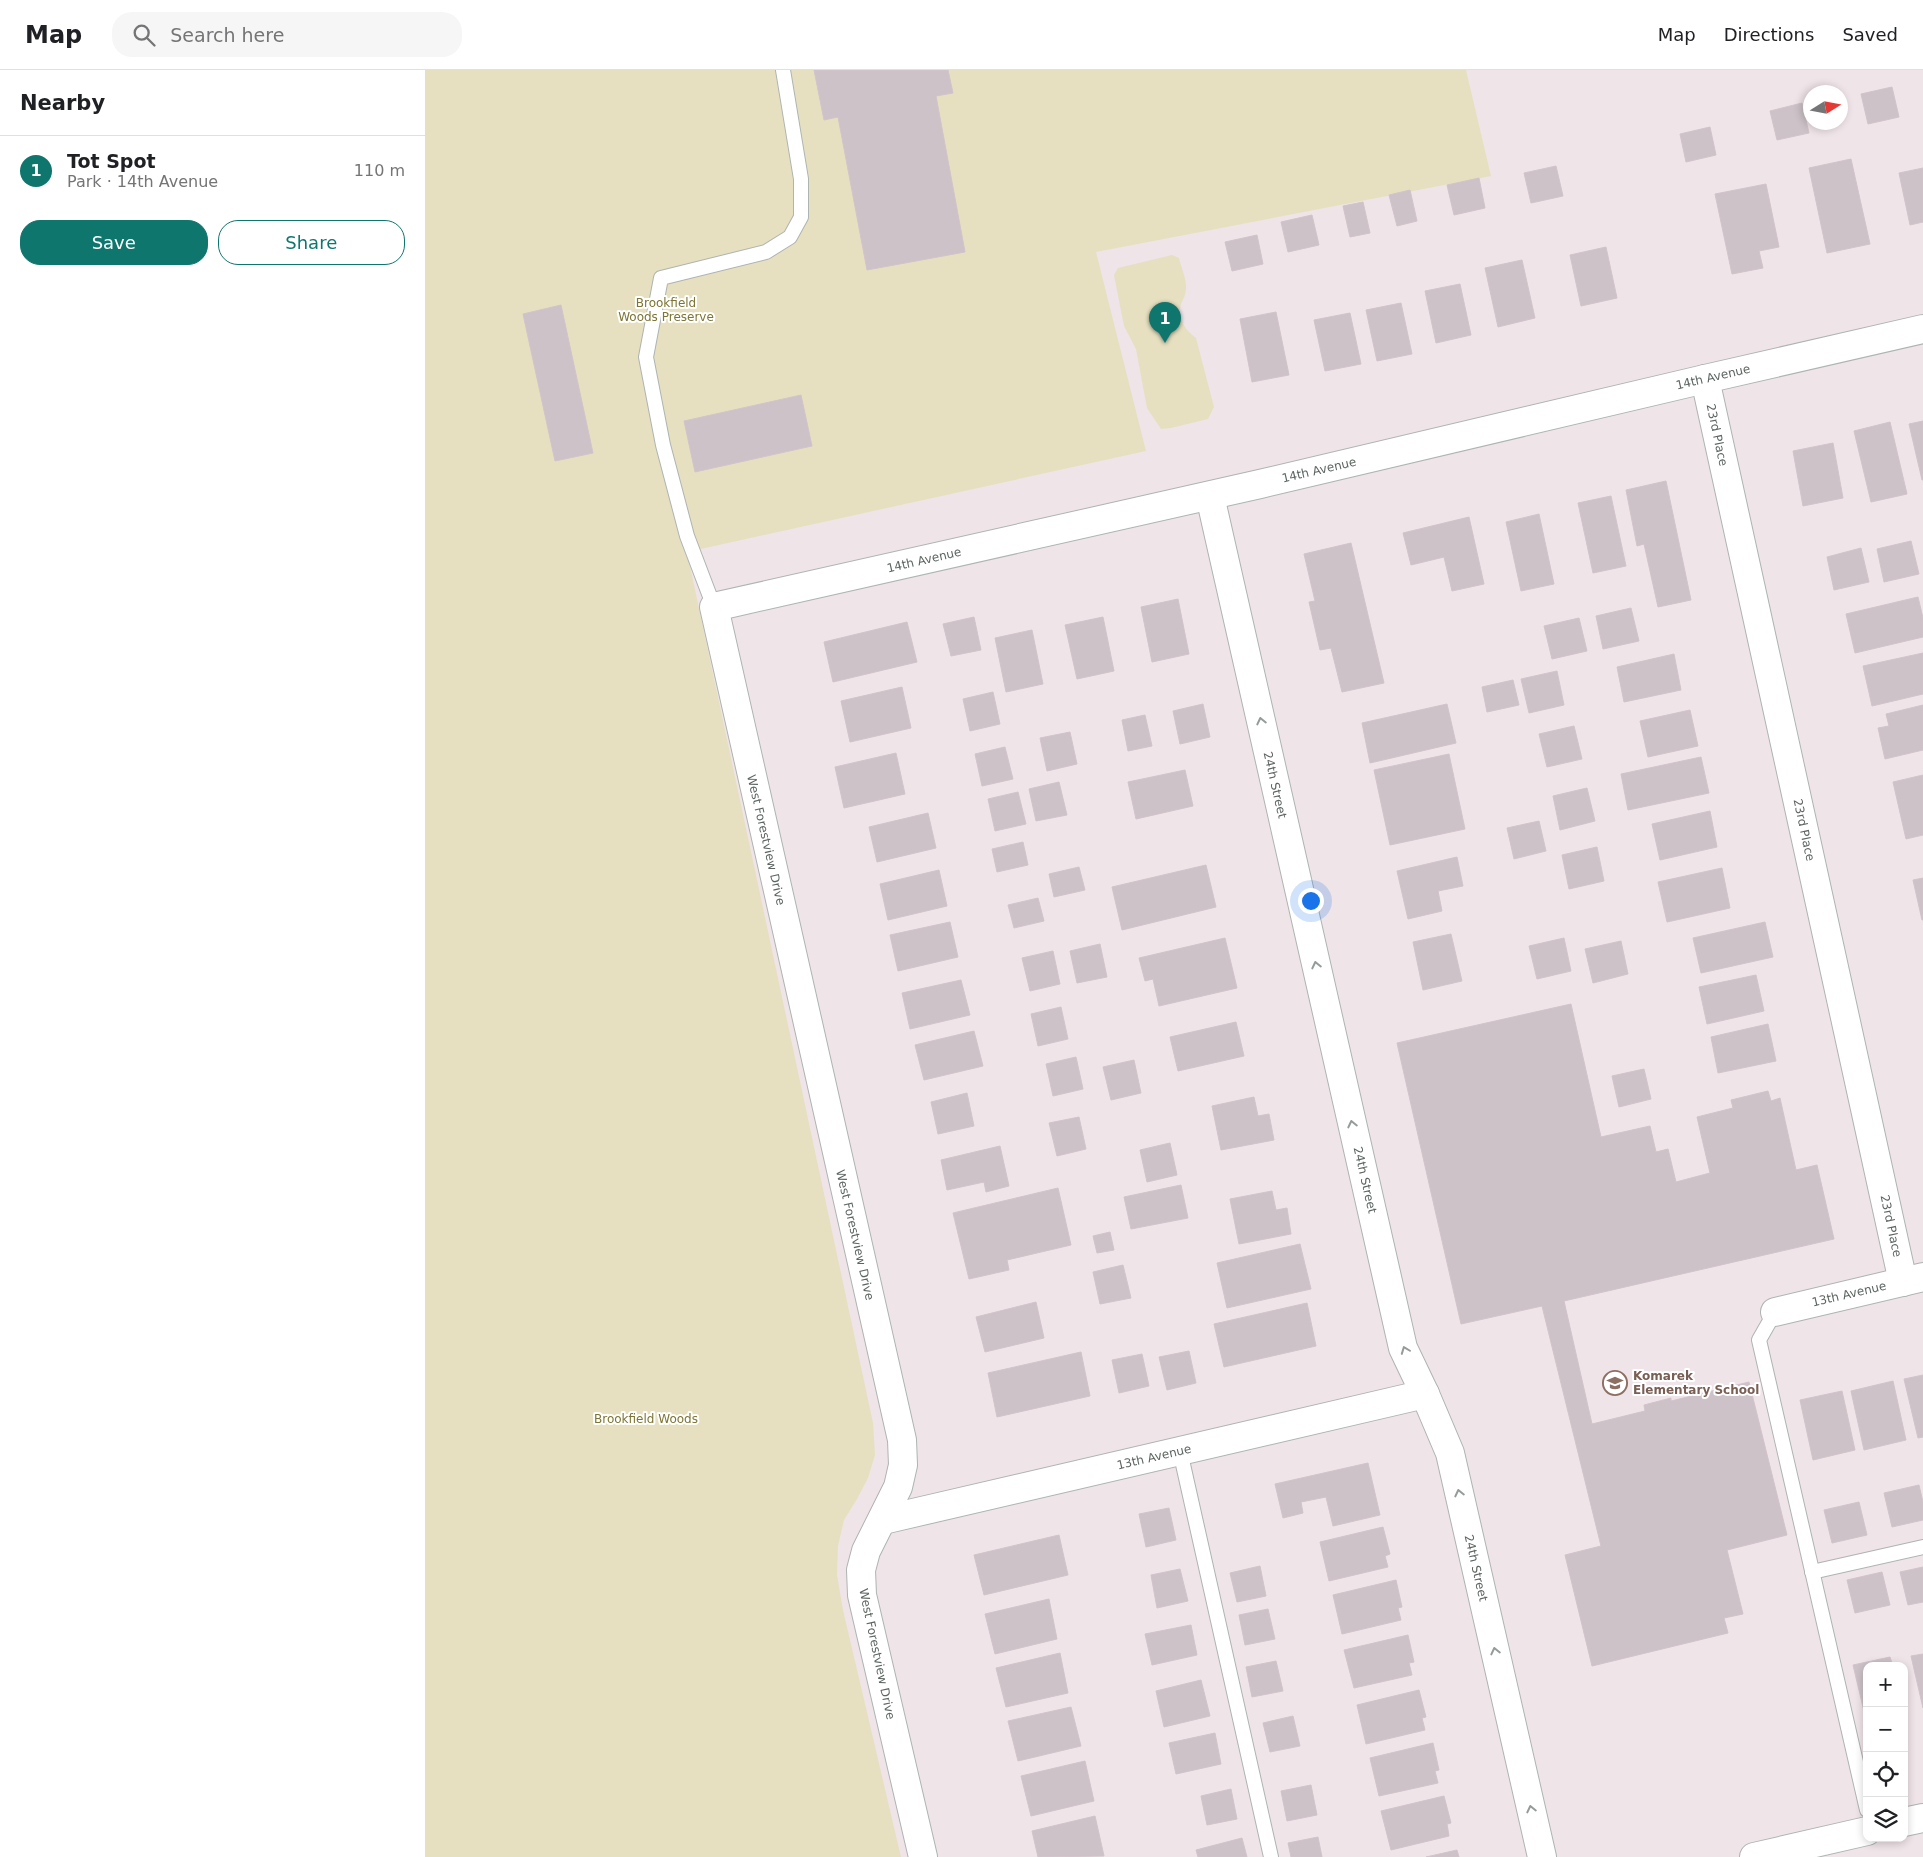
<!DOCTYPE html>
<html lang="en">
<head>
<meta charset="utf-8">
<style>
	body { margin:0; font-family:"DejaVu Sans",sans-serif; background:#f6f6f6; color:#202124 }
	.controls { position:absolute; right:15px; bottom:15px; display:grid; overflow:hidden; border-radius:10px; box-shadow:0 2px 8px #0003 }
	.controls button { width:45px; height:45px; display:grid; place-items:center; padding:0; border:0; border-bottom:1px solid #e0e0e0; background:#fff; color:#202124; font:25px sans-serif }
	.compass { position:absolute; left:1378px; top:15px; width:45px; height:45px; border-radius:50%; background:#fff; box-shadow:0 2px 8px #0003; rotate:79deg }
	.you { position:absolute; left:885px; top:830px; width:18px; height:18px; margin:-12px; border:4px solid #fff; border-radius:50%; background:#1a73e8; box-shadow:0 0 0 8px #1a73e833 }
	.badge { display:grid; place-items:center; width:32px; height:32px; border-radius:50%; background:#0f766e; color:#fff; font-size:16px; font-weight:700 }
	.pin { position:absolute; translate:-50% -41px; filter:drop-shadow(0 1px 2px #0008) }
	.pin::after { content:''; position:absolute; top:26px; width:18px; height:15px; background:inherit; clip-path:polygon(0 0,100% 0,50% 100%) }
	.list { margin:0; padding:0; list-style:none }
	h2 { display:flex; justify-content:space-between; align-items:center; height:65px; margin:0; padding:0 20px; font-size:21px }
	h2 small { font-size:16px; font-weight:400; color:#757577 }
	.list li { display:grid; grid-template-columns:32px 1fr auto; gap:15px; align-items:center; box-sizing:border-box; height:70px; padding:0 20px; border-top:1px solid #e0e0e0 }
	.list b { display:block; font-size:19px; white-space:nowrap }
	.list p { margin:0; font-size:16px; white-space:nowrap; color:#757577 }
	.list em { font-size:16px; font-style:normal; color:#757577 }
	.actions { display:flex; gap:10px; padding:15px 20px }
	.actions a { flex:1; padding:11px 0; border:1px solid #0f766e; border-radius:20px; text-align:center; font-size:18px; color:#0f766e }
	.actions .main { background:#0f766e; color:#fff }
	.icon { flex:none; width:28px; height:28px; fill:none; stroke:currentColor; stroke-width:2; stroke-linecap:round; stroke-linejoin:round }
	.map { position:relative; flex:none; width:1498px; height:1787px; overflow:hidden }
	header { display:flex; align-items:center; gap:30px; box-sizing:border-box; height:70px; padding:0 25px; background:#fff; border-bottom:1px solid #e0e0e0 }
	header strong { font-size:24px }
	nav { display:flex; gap:28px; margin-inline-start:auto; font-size:18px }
	.search { width:350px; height:45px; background:#f6f6f6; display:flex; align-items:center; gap:12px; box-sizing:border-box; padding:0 18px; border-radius:20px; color:#757577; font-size:19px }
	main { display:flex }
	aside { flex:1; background:#fff }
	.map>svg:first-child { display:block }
	.green { fill:#e6e0c1 }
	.building { fill:#ccc2c7; stroke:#d3c3cb }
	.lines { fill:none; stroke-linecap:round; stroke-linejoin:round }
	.service-casing { stroke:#adb4b1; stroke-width:16 }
	.minor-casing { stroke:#adb4b1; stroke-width:30 }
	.service { stroke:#fff; stroke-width:14 }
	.minor { stroke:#fff; stroke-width:28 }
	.oneway { stroke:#959b98 }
	.labels { text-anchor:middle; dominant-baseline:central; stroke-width:4; stroke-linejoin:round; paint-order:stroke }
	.park-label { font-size:12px; fill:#7d7533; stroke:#fff }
	.street-label { font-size:12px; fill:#5c6560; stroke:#fff }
	.education-label { font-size:12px; font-weight:bold; fill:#785e54; stroke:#fff; text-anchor:start }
</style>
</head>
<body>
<header>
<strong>Map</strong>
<div class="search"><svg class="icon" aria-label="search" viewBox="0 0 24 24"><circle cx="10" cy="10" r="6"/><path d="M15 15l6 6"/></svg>Search here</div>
<nav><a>Map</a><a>Directions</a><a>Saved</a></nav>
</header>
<main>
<aside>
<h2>Nearby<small></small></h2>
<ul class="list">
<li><span class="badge">1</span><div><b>Tot Spot</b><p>Park · 14th Avenue</p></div><em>110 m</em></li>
</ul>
<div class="actions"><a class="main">Save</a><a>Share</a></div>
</aside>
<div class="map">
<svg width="1498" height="1787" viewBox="0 0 1498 1787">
	<rect width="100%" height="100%" fill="#efe4e8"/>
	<g class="green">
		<path d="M 0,0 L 1041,0 L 1066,106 L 671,182 L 721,381 L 262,482 L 448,1353 L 450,1385 L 443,1408 L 432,1429 L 419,1450 L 413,1476 L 412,1505 L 418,1540 L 476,1787 L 0,1787 Z"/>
		<path d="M 747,185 L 754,188 C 756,197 762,210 761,219 C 761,224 758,229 756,234 C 752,248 760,260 771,268 L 789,337 L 783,349 L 746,358 L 736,359 L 722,338 L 711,279 L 699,256 L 689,205 L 693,198 Z"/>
	</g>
	<g class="building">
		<path d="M 389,0 L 523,0 L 528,23 L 511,26 L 540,182 L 442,200 L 413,47 L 399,50 Z"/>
		<path d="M 1467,17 L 1474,47 L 1443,54 L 1436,24 Z"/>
		<path d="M 1377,33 L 1384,63 L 1352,70 L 1345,41 Z"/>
		<path d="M 1285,57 L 1291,85 L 1261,92 L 1255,64 Z"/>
		<path d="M 1426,89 L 1445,174 L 1402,183 L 1384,98 Z"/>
		<path d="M 1131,96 L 1138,126 L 1106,133 L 1099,103 Z"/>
		<path d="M 1498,98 L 1498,152 L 1485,155 L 1474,103 Z"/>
		<path d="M 1054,108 L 1060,138 L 1029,145 L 1022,115 Z"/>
		<path d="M 1341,114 L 1354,177 L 1334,181 L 1338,198 L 1307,204 L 1290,124 Z"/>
		<path d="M 985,120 L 992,151 L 972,156 L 964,125 Z"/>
		<path d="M 938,132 L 945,163 L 925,167 L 918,136 Z"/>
		<path d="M 887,145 L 894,175 L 863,182 L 856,152 Z"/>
		<path d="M 832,165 L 838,194 L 807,201 L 800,172 Z"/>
		<path d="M 1181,177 L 1192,228 L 1156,236 L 1145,185 Z"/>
		<path d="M 1097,190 L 1110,248 L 1073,257 L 1060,198 Z"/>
		<path d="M 1035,214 L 1046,265 L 1011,273 L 1000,221 Z"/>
		<path d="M 976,233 L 987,284 L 952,291 L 941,240 Z"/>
		<path d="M 136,235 L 168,383 L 130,391 L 98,244 Z"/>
		<path d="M 851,242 L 864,305 L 827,312 L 815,249 Z"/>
		<path d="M 925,243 L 936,294 L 900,301 L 889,250 Z"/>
		<path d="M 376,325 L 387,376 L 270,402 L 259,351 Z"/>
		<path d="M 1498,351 L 1498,410 L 1497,410 L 1484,354 Z"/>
		<path d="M 1465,352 L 1482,424 L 1446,432 L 1429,361 Z"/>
		<path d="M 1408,373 L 1418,428 L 1378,436 L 1368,381 Z"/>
		<path d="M 1241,411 L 1266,530 L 1233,537 L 1219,474 L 1212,476 L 1201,420 Z"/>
		<path d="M 1186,426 L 1201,496 L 1168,503 L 1153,433 Z"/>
		<path d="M 1114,444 L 1129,514 L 1096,521 L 1081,452 Z"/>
		<path d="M 1044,447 L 1059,514 L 1027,521 L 1019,487 L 986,495 L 978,463 Z"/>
		<path d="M 1486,471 L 1494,504 L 1459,512 L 1452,479 Z"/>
		<path d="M 926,473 L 959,613 L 917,622 L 906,578 L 895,580 L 884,532 L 890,531 L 879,484 Z"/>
		<path d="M 1436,478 L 1444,512 L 1409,520 L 1402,487 Z"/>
		<path d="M 1493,527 L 1498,548 L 1498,567 L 1430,583 L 1421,544 Z"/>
		<path d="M 753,529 L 764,584 L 727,592 L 716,537 Z"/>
		<path d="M 1206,538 L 1214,571 L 1178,579 L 1171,546 Z"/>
		<path d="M 549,547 L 556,580 L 526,586 L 518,554 Z"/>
		<path d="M 678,547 L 689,601 L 652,609 L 640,555 Z"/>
		<path d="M 1154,548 L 1162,581 L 1127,589 L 1119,556 Z"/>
		<path d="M 482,552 L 492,592 L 408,612 L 399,572 Z"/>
		<path d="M 607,560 L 618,614 L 581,622 L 570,568 Z"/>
		<path d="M 1498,583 L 1498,624 L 1447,636 L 1438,596 Z"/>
		<path d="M 1249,584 L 1256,620 L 1199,632 L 1192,597 Z"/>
		<path d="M 1132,601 L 1139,635 L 1104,643 L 1096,609 Z"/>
		<path d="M 1088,610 L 1094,635 L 1062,642 L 1057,617 Z"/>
		<path d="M 477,617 L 486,658 L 425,672 L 416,631 Z"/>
		<path d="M 568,622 L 575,654 L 545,661 L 538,629 Z"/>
		<path d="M 778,634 L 785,667 L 755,674 L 748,641 Z"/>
		<path d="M 1022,634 L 1031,673 L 945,693 L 937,653 Z"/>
		<path d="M 1498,635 L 1498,680 L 1460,689 L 1453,658 L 1464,656 L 1461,644 Z"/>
		<path d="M 1265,640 L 1273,676 L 1223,687 L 1215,651 Z"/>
		<path d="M 720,645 L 727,676 L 703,681 L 697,650 Z"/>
		<path d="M 1149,656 L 1157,689 L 1122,697 L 1114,664 Z"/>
		<path d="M 645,662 L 652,694 L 622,701 L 615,668 Z"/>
		<path d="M 580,677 L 588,709 L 557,716 L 550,684 Z"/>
		<path d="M 471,683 L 480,724 L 419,738 L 410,697 Z"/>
		<path d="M 1024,684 L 1040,759 L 965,775 L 949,700 Z"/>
		<path d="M 1276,687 L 1284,723 L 1203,740 L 1196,704 Z"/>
		<path d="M 760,700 L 768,736 L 711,749 L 703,712 Z"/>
		<path d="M 1498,705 L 1498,765 L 1481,769 L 1468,712 Z"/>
		<path d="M 634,712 L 642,745 L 611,751 L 604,719 Z"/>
		<path d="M 1162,718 L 1170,751 L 1135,760 L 1128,726 Z"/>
		<path d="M 593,722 L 601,754 L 570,761 L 563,729 Z"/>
		<path d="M 1285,741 L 1292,777 L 1235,790 L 1227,754 Z"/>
		<path d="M 503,743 L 511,778 L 452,792 L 444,757 Z"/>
		<path d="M 1114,751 L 1121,781 L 1089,789 L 1082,758 Z"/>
		<path d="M 598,772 L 603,795 L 572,802 L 567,779 Z"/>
		<path d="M 1172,777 L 1179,811 L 1144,819 L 1137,785 Z"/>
		<path d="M 1032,787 L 1038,816 L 1013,821 L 1017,841 L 983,849 L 972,801 Z"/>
		<path d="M 781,795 L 791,837 L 697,860 L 687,817 Z"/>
		<path d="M 654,797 L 660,820 L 629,827 L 624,804 Z"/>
		<path d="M 1297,798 L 1305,838 L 1242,852 L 1233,812 Z"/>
		<path d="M 514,800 L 522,836 L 463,850 L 455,814 Z"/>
		<path d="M 1498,808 L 1498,850 L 1497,850 L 1488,810 Z"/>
		<path d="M 613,828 L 619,851 L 589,858 L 583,835 Z"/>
		<path d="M 525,852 L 533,887 L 473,901 L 465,865 Z"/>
		<path d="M 1340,852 L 1348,887 L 1276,903 L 1268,868 Z"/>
		<path d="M 1026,864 L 1037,911 L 998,920 L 988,872 Z"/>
		<path d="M 800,868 L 812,918 L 734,936 L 728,909 L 720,911 L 714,888 Z"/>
		<path d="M 1139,868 L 1146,901 L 1112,909 L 1104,876 Z"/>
		<path d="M 1196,871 L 1203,904 L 1168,913 L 1160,879 Z"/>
		<path d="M 675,874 L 682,907 L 652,913 L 645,881 Z"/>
		<path d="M 628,881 L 635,914 L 605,921 L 597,888 Z"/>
		<path d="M 1331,905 L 1339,941 L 1282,954 L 1274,917 Z"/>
		<path d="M 536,910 L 545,945 L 485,959 L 477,923 Z"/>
		<path d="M 1146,934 L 1176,1067 L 1225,1056 L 1231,1082 L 1243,1079 L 1251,1112 L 1285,1103 L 1272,1047 L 1308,1038 L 1306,1030 L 1343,1021 L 1346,1031 L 1355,1028 L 1371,1100 L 1392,1095 L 1409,1169 L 1139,1231 L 1167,1354 L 1220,1341 L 1219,1335 L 1246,1328 L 1246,1331 L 1324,1312 L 1362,1465 L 1302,1480 L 1318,1544 L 1299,1548 L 1303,1563 L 1167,1596 L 1140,1485 L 1176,1476 L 1117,1236 L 1036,1254 L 972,973 Z"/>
		<path d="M 636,937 L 643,969 L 613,976 L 606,944 Z"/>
		<path d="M 811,952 L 819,986 L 753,1001 L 745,967 Z"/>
		<path d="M 1343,954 L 1351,991 L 1293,1003 L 1286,967 Z"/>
		<path d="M 549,961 L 558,996 L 499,1010 L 490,975 Z"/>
		<path d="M 651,987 L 658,1019 L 628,1026 L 621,994 Z"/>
		<path d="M 709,990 L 716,1023 L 686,1030 L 678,997 Z"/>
		<path d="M 1219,999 L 1226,1029 L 1194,1037 L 1187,1006 Z"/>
		<path d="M 542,1023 L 549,1056 L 513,1064 L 506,1032 Z"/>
		<path d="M 829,1027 L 833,1046 L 844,1044 L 849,1070 L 796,1080 L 787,1036 Z"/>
		<path d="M 654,1047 L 661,1079 L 632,1086 L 624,1053 Z"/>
		<path d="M 745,1073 L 752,1105 L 722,1112 L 715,1080 Z"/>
		<path d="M 575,1076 L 584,1116 L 561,1122 L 559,1112 L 522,1120 L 516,1090 Z"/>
		<path d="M 756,1115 L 763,1148 L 706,1159 L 699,1127 Z"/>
		<path d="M 633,1118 L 646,1175 L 582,1190 L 584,1200 L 544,1209 L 528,1143 Z"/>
		<path d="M 847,1121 L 851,1140 L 862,1138 L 866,1164 L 814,1174 L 805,1129 Z"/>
		<path d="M 685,1162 L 689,1180 L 672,1183 L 668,1166 Z"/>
		<path d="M 875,1174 L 886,1219 L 802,1238 L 792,1193 Z"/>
		<path d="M 698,1195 L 706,1228 L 675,1234 L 668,1202 Z"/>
		<path d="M 611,1232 L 619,1268 L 560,1282 L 551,1247 Z"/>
		<path d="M 882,1233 L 891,1276 L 799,1297 L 789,1254 Z"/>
		<path d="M 764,1281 L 771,1313 L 742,1320 L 734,1287 Z"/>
		<path d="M 656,1282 L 665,1326 L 572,1347 L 563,1303 Z"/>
		<path d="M 717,1284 L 724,1316 L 694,1323 L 687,1290 Z"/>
		<path d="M 1498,1305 L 1498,1367 L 1493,1368 L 1479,1309 Z"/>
		<path d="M 1468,1311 L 1481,1370 L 1439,1380 L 1426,1321 Z"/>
		<path d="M 1417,1321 L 1430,1380 L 1388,1390 L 1375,1330 Z"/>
		<path d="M 943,1393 L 955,1445 L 908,1456 L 901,1427 L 876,1432 L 878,1443 L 858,1448 L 850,1414 Z"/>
		<path d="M 1494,1415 L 1498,1432 L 1498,1450 L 1467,1457 L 1459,1423 Z"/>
		<path d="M 1434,1432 L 1442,1465 L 1407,1473 L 1399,1440 Z"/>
		<path d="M 744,1438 L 751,1470 L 721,1477 L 714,1444 Z"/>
		<path d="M 958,1457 L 965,1484 L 960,1486 L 963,1497 L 904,1511 L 895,1472 Z"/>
		<path d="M 634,1465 L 643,1505 L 559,1525 L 549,1485 Z"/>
		<path d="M 835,1496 L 841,1526 L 812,1532 L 805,1503 Z"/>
		<path d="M 1498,1497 L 1498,1532 L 1483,1535 L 1475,1502 Z"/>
		<path d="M 755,1499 L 763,1531 L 732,1538 L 726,1505 Z"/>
		<path d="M 1457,1502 L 1465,1535 L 1430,1543 L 1422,1510 Z"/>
		<path d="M 971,1510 L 977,1537 L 973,1538 L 976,1550 L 917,1564 L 908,1525 Z"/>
		<path d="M 624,1529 L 632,1569 L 570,1584 L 560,1544 Z"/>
		<path d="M 843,1539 L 850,1569 L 820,1575 L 814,1545 Z"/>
		<path d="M 766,1555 L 772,1585 L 727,1595 L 720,1564 Z"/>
		<path d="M 983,1565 L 989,1592 L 984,1593 L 987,1605 L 929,1618 L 919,1580 Z"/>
		<path d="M 635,1583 L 643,1623 L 581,1637 L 571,1598 Z"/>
		<path d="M 1498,1584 L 1498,1638 L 1486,1586 Z"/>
		<path d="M 1465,1587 L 1468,1596 L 1442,1596 L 1442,1654 L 1428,1595 Z"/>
		<path d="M 851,1591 L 858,1621 L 827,1627 L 821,1597 Z"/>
		<path d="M 776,1610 L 785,1646 L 739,1657 L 731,1621 Z"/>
		<path d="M 994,1620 L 1001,1647 L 997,1648 L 1000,1660 L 941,1674 L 932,1635 Z"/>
		<path d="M 646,1637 L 656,1676 L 593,1691 L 583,1651 Z"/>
		<path d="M 868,1646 L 875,1676 L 845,1682 L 838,1653 Z"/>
		<path d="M 790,1663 L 796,1694 L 751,1704 L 744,1673 Z"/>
		<path d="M 1008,1673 L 1014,1700 L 1010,1701 L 1013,1713 L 954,1726 L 945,1688 Z"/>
		<path d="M 660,1691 L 669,1731 L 606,1746 L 596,1706 Z"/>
		<path d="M 886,1715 L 892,1745 L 862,1751 L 856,1721 Z"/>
		<path d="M 806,1719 L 812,1749 L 782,1755 L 776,1726 Z"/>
		<path d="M 1019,1726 L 1026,1753 L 1022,1754 L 1024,1766 L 966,1780 L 956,1741 Z"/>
		<path d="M 670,1746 L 679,1786 L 613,1787 L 607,1761 Z"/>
		<path d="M 893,1767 L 897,1787 L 866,1787 L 863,1773 Z"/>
		<path d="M 817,1768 L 822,1787 L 773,1787 L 771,1780 Z"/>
		<path d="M 1032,1780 L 1034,1787 L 1001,1787 Z"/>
	</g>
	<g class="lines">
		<defs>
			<g id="service">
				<path d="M 289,537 L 262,466 L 238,375 L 221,287 L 236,208 L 341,182 L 365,167 L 376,147 L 376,109 L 358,0"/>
				<path d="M 1350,1242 L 1334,1270 L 1442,1740"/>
				<path d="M 755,1381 L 846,1787"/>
				<path d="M 1387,1502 L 1498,1477"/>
			</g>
			<g id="minor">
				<path d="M 1280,309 L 1478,1212"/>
				<path d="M 785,426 L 978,1278 L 1000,1324 L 1025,1383 L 1117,1787"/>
				<path d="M 1350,1242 L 1498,1207"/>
				<path d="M 458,1450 L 1000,1324"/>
				<path d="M 1479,1752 L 1498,1748"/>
				<path d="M 498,1787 L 437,1525 L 436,1500 L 441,1481 L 473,1417 L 478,1395 L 477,1370 L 289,537 L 835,414 L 1280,309 L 1498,259"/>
				<path d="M 1329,1787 L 1442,1761"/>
			</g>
		</defs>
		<use href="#service" class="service-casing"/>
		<use href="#minor" class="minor-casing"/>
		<use href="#service" class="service"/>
		<use href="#minor" class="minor"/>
	</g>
	<defs><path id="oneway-chevron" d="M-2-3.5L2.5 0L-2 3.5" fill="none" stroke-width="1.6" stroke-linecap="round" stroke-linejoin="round" transform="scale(1.25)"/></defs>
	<g class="oneway">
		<use href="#oneway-chevron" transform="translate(836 651) rotate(-103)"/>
		<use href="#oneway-chevron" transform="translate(891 895) rotate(-103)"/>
		<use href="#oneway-chevron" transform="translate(927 1054) rotate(-103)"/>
		<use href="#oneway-chevron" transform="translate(980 1280) rotate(-111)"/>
		<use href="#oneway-chevron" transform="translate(1034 1423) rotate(-103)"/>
		<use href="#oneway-chevron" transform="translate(1070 1581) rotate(-103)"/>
		<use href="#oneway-chevron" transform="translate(1106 1739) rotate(-103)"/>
	</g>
	<defs>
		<symbol id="school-ring" viewBox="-11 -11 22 22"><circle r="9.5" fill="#fff" stroke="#8d6e63" stroke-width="1.5"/><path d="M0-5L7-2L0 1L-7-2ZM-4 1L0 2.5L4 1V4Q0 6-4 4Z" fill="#8d6e63"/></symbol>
	</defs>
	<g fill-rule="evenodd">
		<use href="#school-ring" x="1176" y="1299" width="28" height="28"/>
	</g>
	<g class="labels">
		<g class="park-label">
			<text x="241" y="233">Brookfield<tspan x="241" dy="14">Woods Preserve</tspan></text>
			<text x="221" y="1349">Brookfield Woods</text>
		</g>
		<g class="street-label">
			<text transform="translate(1288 307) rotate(-13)">14th Avenue</text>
			<text transform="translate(1292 365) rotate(78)">23rd Place</text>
			<text transform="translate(894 400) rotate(-13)">14th Avenue</text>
			<text transform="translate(499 490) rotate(-13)">14th Avenue</text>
			<text transform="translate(850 715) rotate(77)">24th Street</text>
			<text transform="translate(1379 760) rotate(78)">23rd Place</text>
			<text transform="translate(341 770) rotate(77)">West Forestview Drive</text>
			<text transform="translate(940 1110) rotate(77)">24th Street</text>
			<text transform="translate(1466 1156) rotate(78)">23rd Place</text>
			<text transform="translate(430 1165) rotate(77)">West Forestview Drive</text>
			<text transform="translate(1424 1224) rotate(-13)">13th Avenue</text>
			<text transform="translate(729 1387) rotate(-13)">13th Avenue</text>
			<text transform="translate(1051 1498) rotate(77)">24th Street</text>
			<text transform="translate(452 1584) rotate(78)">West Forestview Drive</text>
		</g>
		<g class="education-label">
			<text x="1208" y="1306">Komarek<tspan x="1208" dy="14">Elementary School</tspan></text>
		</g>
	</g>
</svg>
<div class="controls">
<button>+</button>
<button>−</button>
<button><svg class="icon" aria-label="locate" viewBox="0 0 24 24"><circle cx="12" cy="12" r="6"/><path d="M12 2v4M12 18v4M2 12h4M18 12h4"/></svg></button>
<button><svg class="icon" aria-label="layers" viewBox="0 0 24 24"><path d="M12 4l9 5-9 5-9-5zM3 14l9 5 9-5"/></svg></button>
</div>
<svg class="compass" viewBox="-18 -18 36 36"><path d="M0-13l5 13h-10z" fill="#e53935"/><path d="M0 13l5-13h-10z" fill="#757577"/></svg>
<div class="you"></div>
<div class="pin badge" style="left:740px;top:273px">1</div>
</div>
</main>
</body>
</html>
